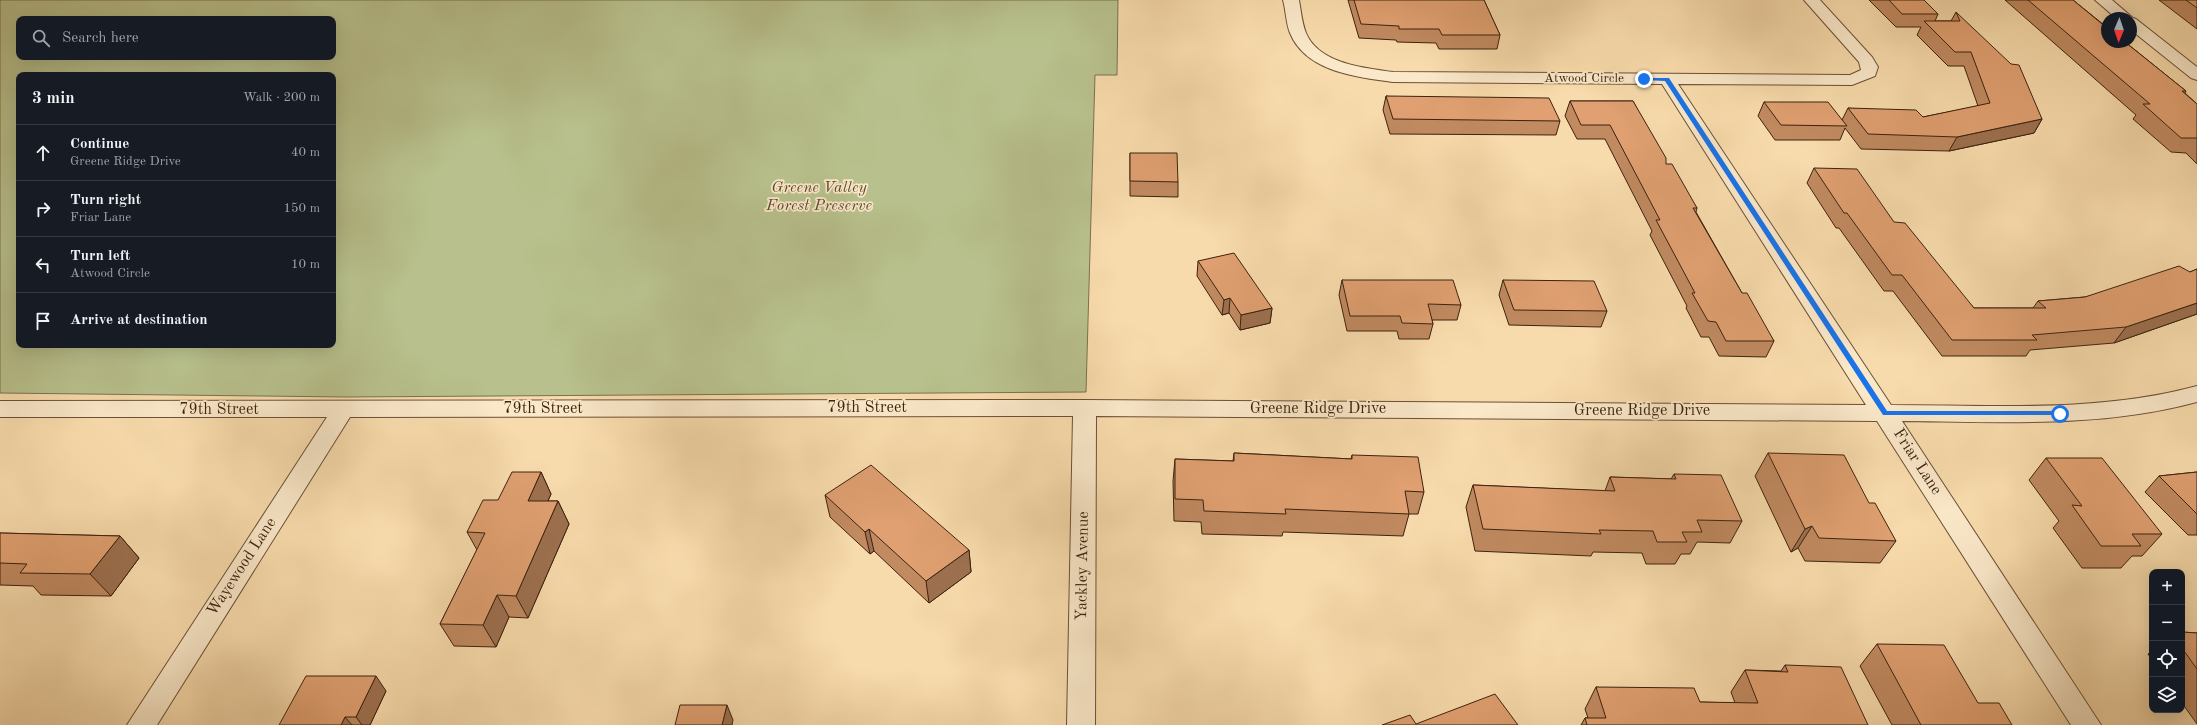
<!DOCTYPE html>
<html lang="en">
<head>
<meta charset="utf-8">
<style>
	body { margin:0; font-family:"Old Standard TT",serif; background:#242831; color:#f1f3f6 }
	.controls { position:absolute; right:12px; bottom:12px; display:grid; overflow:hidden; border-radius:8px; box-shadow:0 4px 16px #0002 }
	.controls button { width:36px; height:36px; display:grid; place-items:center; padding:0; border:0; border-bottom:1px solid #363941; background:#171b24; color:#f1f3f6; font:20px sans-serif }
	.compass { position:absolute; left:2101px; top:12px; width:36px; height:36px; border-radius:50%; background:#171b24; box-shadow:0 4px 16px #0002; rotate:182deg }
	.stop { position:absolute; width:12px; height:12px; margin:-9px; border:3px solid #1a73e8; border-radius:50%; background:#fff }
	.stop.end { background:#1a73e8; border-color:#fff; box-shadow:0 1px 4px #0008 }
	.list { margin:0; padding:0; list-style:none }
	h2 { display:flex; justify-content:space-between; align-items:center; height:52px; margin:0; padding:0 16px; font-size:17px }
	h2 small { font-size:13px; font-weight:400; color:#9ea1a6 }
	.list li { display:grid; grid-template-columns:26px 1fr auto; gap:12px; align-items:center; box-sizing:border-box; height:56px; padding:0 16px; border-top:1px solid #363941 }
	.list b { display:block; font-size:15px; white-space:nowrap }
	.list p { margin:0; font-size:13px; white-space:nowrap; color:#9ea1a6 }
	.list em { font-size:13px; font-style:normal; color:#9ea1a6 }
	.icon { flex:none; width:22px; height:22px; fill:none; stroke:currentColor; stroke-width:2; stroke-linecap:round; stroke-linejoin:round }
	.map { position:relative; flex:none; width:2197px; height:725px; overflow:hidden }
	.search { position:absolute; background:#171b24; box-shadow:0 4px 16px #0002; left:16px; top:16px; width:320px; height:44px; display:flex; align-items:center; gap:10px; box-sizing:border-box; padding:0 14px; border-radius:8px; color:#9ea1a6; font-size:15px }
	.panel { position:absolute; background:#171b24; box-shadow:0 4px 16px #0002; left:16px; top:72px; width:320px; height:276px; border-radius:8px }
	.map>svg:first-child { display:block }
	.green { fill:#b8c18d; stroke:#7a724e; fill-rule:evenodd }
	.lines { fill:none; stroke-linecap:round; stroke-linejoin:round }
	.street-casing { stroke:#6c5036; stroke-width:2 }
	.street { fill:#fae8c9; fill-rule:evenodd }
	.wall { fill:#c18a61; stroke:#3d220f }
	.shaded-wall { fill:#9d704f; stroke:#3d220f }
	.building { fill:#e0a071; stroke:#3d220f }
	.route { fill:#1a73e8 }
	.labels { text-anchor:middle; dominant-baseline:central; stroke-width:3.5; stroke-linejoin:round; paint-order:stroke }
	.far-street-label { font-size:13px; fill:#3d220f; stroke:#fae8c9 }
	.park-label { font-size:16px; font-style:italic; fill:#5c4a2e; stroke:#fae8c9 }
	.street-label { font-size:16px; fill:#3d220f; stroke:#fae8c9 }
</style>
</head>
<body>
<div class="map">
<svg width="2197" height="725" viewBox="0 0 2197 725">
	<rect width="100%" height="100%" fill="#f8dbac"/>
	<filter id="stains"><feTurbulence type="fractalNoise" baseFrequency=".005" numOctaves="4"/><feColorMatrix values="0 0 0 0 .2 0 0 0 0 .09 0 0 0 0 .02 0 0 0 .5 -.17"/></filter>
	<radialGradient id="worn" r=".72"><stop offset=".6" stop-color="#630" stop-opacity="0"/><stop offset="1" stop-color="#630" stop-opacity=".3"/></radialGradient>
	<path class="green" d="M 0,0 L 1118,0 L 1117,75 L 1095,75 L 1086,392 L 347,397 L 0,393 ZM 19,19 L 333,19 L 333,57 L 19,57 ZM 19,75 L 333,75 L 333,345 L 19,345 Z"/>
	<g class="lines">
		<defs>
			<g id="street">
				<path d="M 1283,0 L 1299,0 C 1301,11 1302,23 1306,33 C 1319,64 1365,68 1393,72 L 1850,75 L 1861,70 L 1859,62 L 1804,0 L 1820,0 L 1872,57 L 1878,67 L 1875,76 L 1852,85 L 1678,84 L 1891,405 C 1993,405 2097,413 2197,386 L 2197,402 C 2101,428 2001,422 1902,421 L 2101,725 L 2071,725 L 1877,421 L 1096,416 L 1095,725 L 1067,725 L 1073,416 L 350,417 L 157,725 L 127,725 L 327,417 L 0,417 L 0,401 L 1085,400 L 1866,405 L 1662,84 L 1393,82 C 1357,77 1306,72 1290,33 C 1286,23 1286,11 1283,0 Z"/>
				<path d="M 2095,0 L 2112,0 L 2133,18 L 2136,19 L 2197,67 L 2197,80 L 2191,78 L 2131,30 L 2131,18 L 2116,18 Z"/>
			</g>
		</defs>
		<use href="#street" class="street-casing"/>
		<use href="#street" class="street"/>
	</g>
	<g class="wall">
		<path d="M 1348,0 L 1484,0 L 1500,35 L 1497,49 L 1439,49 L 1436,43 L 1397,42 L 1396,40 L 1359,38 Z"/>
		<path d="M 1869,0 L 1924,0 L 1938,14 L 1935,21 L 1951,21 L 1956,12 L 2042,119 L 2034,133 L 1949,151 L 1861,149 L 1845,128 L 1840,140 L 1775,140 L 1758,116 L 1764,102 L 1842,120 L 1848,108 L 1923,117 L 1978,106 L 1964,66 L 1948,66 L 1917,35 L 1921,27 L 1896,27 Z"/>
		<path d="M 2005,0 L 2073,0 L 2186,91 L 2185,93 L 2197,104 L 2197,164 L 2186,153 L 2171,152 L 2133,119 L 2136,115 Z"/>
		<path d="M 2159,0 L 2197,0 L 2197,29 Z"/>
		<path d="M 1386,96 L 1560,121 L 1556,135 L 1390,134 L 1383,110 Z"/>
		<path d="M 1570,101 L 1633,101 L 1666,164 L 1697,208 L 1696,212 L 1742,293 L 1774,341 L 1766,357 L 1719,356 L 1709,337 L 1701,337 L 1686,308 L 1687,306 L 1650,235 L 1652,231 L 1605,139 L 1577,139 L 1565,116 Z"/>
		<path d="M 1130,153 L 1178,182 L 1178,197 L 1130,196 Z"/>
		<path d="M 1814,168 L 1894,222 L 1974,308 L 2033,308 L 2038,301 L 2085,297 L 2190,272 L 2197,269 L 2197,314 L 2114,343 L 2030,350 L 2026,356 L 1942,356 L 1893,291 L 1884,291 L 1839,228 L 1836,228 L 1807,183 Z"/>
		<path d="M 1198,261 L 1272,308 L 1270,323 L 1240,330 L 1229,313 L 1222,315 L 1197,276 Z"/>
		<path d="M 1342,280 L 1461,305 L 1457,320 L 1432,320 L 1433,324 L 1429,339 L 1399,339 L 1397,331 L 1347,331 L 1339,295 Z"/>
		<path d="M 1503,280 L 1607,311 L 1601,327 L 1509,325 L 1499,295 Z"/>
		<path d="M 1234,453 L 1351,459 L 1352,455 L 1424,492 L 1418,514 L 1409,514 L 1403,536 L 1283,532 L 1282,536 L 1202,534 L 1201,522 L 1174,521 L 1173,481 L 1175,459 L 1233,461 Z"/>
		<path d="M 1768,453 L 1896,541 L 1880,563 L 1805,561 L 1798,548 L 1791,552 L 1755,476 Z"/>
		<path d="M 2046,458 L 2162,534 L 2142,556 L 2132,556 L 2121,568 L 2082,568 L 2053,528 L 2059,521 L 2029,480 Z"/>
		<path d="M 541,472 L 551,494 L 548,501 L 558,501 L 569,524 L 528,618 L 509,617 L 496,647 L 454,646 L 440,624 L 477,550 L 467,532 L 498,500 Z"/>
		<path d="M 2197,472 L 2197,535 L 2188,535 L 2145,492 L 2159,476 Z"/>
		<path d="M 1674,474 L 1742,521 L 1730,543 L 1697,542 L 1690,554 L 1681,554 L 1675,564 L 1646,564 L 1642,553 L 1593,552 L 1591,556 L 1475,551 L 1466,507 L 1473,485 L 1605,491 L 1610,477 L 1671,479 Z"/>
		<path d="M 825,495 L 969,550 L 971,572 L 929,603 L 874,551 L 870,554 L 830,517 Z"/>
		<path d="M 0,533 L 120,536 L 139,558 L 111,596 L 41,595 L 33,586 L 0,585 Z"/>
		<path d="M 2182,632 L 2197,633 L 2197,724 L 2182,703 Z"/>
		<path d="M 1877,644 L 1978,703 L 2012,725 L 1892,725 L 1860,666 Z"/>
		<path d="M 2152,650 L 2152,660 L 2148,654 Z"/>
		<path d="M 1785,665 L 1868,725 L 1581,725 L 1585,718 L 1588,718 L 1585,709 L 1596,687 L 1700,702 L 1735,703 L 1731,692 L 1745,670 L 1781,671 Z"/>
		<path d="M 386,691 L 370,725 L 279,725 Z"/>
	</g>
	<g class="shaded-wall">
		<path d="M 2042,119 L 2034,133 L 1949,151 L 1957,137 Z"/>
		<path d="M 1230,298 L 1229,313 L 1222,315 L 1224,300 Z"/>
		<path d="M 2197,303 L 2197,314 L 2114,343 L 2126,327 Z"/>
		<path d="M 1272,308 L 1270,323 L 1240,330 L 1241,315 Z"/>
		<path d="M 541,472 L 551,494 L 538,523 L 528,501 Z"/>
		<path d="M 558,501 L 569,524 L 528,618 L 516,596 Z"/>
		<path d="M 1812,526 L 1798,548 L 1791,552 L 1805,529 Z"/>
		<path d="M 869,529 L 874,551 L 870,554 L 865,532 Z"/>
		<path d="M 120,536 L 139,558 L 111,596 L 90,574 Z"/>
		<path d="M 969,550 L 971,572 L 929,603 L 926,581 Z"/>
		<path d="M 497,595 L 509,617 L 496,647 L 483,625 Z"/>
		<path d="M 376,676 L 386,691 L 370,725 L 362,725 L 356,717 Z"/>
		<path d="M 727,705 L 733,720 L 732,725 L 722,725 Z"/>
		<path d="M 345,717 L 352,725 L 341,725 Z"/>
	</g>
	<g class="building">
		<path d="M 1354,0 L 1484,0 L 1500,35 L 1442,35 L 1439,29 L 1399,29 L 1399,26 L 1361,24 Z"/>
		<path d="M 1889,0 L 1924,0 L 1938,14 L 1902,14 Z"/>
		<path d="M 2028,0 L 2073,0 L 2107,28 L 2107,42 L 2125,42 L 2186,91 L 2182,91 L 2197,104 L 2197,138 L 2181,138 L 2143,104 L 2150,104 Z"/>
		<path d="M 2186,0 L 2197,0 L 2197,8 Z"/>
		<path d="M 1956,12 L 2011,64 L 2019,65 L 2042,119 L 1957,137 L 1868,134 L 1848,108 L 1916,110 L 1923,117 L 1990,103 L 1971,52 L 1955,52 L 1924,21 L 1960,21 Z"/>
		<path d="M 1386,96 L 1549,98 L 1560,121 L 1393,119 Z"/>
		<path d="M 1570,101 L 1633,101 L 1666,158 L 1666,164 L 1672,164 L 1697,208 L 1693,208 L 1742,293 L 1747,293 L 1774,341 L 1726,341 L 1716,322 L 1708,321 L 1692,293 L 1695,293 L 1656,220 L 1660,220 L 1610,125 L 1581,125 Z"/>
		<path d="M 1764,102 L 1828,102 L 1847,126 L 1781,125 Z"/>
		<path d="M 1130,153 L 1177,153 L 1178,182 L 1130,181 Z"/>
		<path d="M 1814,168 L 1857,169 L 1894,222 L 1905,223 L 1974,308 L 2046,308 L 2038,301 L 2085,297 L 2179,266 L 2190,272 L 2197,269 L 2197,303 L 2126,327 L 2032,335 L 2037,340 L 1952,340 L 1902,275 L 1892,275 L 1847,213 L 1844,213 Z"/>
		<path d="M 1234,253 L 1272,308 L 1241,315 L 1230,298 L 1224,300 L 1198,261 Z"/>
		<path d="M 1342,280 L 1453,280 L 1461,305 L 1428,304 L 1433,324 L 1402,323 L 1400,316 L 1350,316 Z"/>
		<path d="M 1503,280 L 1594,281 L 1607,311 L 1514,310 Z"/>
		<path d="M 1234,453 L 1352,459 L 1352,455 L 1418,457 L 1424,492 L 1405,491 L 1409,514 L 1285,509 L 1286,514 L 1204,511 L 1203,500 L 1175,499 L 1175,459 L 1234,461 Z"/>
		<path d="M 1768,453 L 1844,455 L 1869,503 L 1875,503 L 1896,541 L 1819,538 L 1812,526 L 1805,529 Z"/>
		<path d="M 2046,458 L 2102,458 L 2162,534 L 2132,534 L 2141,546 L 2101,546 L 2072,505 L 2082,506 Z"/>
		<path d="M 871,465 L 969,550 L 926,581 L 869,529 L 865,532 L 825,495 Z"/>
		<path d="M 512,472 L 541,472 L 528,501 L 558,501 L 516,596 L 497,595 L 483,625 L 440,624 L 485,533 L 467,532 L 483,500 L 498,500 Z"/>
		<path d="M 2197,472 L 2197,514 L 2159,476 Z"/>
		<path d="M 1674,474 L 1721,475 L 1742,521 L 1697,520 L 1702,532 L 1682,532 L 1687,542 L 1657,542 L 1653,531 L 1599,530 L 1601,534 L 1483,529 L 1473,485 L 1615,491 L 1610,477 L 1676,479 Z"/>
		<path d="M 0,533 L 120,536 L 90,574 L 20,573 L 27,564 L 0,563 Z"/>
		<path d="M 2182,632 L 2197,633 L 2197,669 L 2182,648 Z"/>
		<path d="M 1877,644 L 1944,645 L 1978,703 L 1999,703 L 2012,725 L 1921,725 Z"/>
		<path d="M 1785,665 L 1841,667 L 1868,725 L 1587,725 L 1585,718 L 1606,718 L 1596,687 L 1694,688 L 1700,702 L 1758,703 L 1745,670 L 1788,672 Z"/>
		<path d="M 306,676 L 376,676 L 356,717 L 345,717 L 341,725 L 279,725 Z"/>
		<path d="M 1495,694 L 1518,725 L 1382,725 L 1410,715 L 1416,724 Z"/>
		<path d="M 680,705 L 727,705 L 722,725 L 675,725 Z"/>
	</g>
	<path class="route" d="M 1643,78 L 1669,78 L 1887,411 L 2060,411 L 2062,412 L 2062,415 L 1883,415 L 1665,81 L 1644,80 Z"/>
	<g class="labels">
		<g class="far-street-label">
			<text x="1584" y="78">Atwood Circle</text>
		</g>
		<g class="park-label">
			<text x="819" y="188">Greene Valley<tspan x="819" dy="18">Forest Preserve</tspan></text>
		</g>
		<g class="street-label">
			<text x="867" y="408">79th Street</text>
			<text x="543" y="409">79th Street</text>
			<text x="1318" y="409">Greene Ridge Drive</text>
			<text x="219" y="410">79th Street</text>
			<text x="1642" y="411">Greene Ridge Drive</text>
			<text transform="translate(1917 462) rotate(57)">Friar Lane</text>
			<text transform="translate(1083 566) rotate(-89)">Yackley Avenue</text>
			<text transform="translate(242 567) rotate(-57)">Wayewood Lane</text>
		</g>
	</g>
	<rect width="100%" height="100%" filter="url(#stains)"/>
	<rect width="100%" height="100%" fill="url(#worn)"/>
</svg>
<div class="controls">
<button>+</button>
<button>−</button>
<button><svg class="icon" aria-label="locate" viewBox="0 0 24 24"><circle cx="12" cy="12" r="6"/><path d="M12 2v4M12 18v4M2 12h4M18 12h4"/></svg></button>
<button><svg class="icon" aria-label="layers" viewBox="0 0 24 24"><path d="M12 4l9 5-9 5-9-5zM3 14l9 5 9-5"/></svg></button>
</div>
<svg class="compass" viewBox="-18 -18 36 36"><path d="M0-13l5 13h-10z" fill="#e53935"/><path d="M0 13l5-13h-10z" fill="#9ea1a6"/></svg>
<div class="stop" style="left:2060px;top:414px"></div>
<div class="stop end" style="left:1644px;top:79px"></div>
<div class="search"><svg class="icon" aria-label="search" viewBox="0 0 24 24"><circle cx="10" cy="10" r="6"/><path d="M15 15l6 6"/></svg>Search here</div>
<section class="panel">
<h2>3 min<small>Walk · 200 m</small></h2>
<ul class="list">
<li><svg class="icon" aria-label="ahead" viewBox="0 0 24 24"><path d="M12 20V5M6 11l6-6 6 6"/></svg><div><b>Continue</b><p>Greene Ridge Drive</p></div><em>40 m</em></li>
<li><svg class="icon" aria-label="right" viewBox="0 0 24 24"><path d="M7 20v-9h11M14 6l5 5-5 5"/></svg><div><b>Turn right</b><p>Friar Lane</p></div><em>150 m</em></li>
<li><svg class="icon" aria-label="left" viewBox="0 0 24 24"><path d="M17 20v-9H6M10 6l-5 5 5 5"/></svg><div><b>Turn left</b><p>Atwood Circle</p></div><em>10 m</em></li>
<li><svg class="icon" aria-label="arrive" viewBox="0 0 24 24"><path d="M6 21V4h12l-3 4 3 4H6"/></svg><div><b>Arrive at destination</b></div></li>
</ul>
</section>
</div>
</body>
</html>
